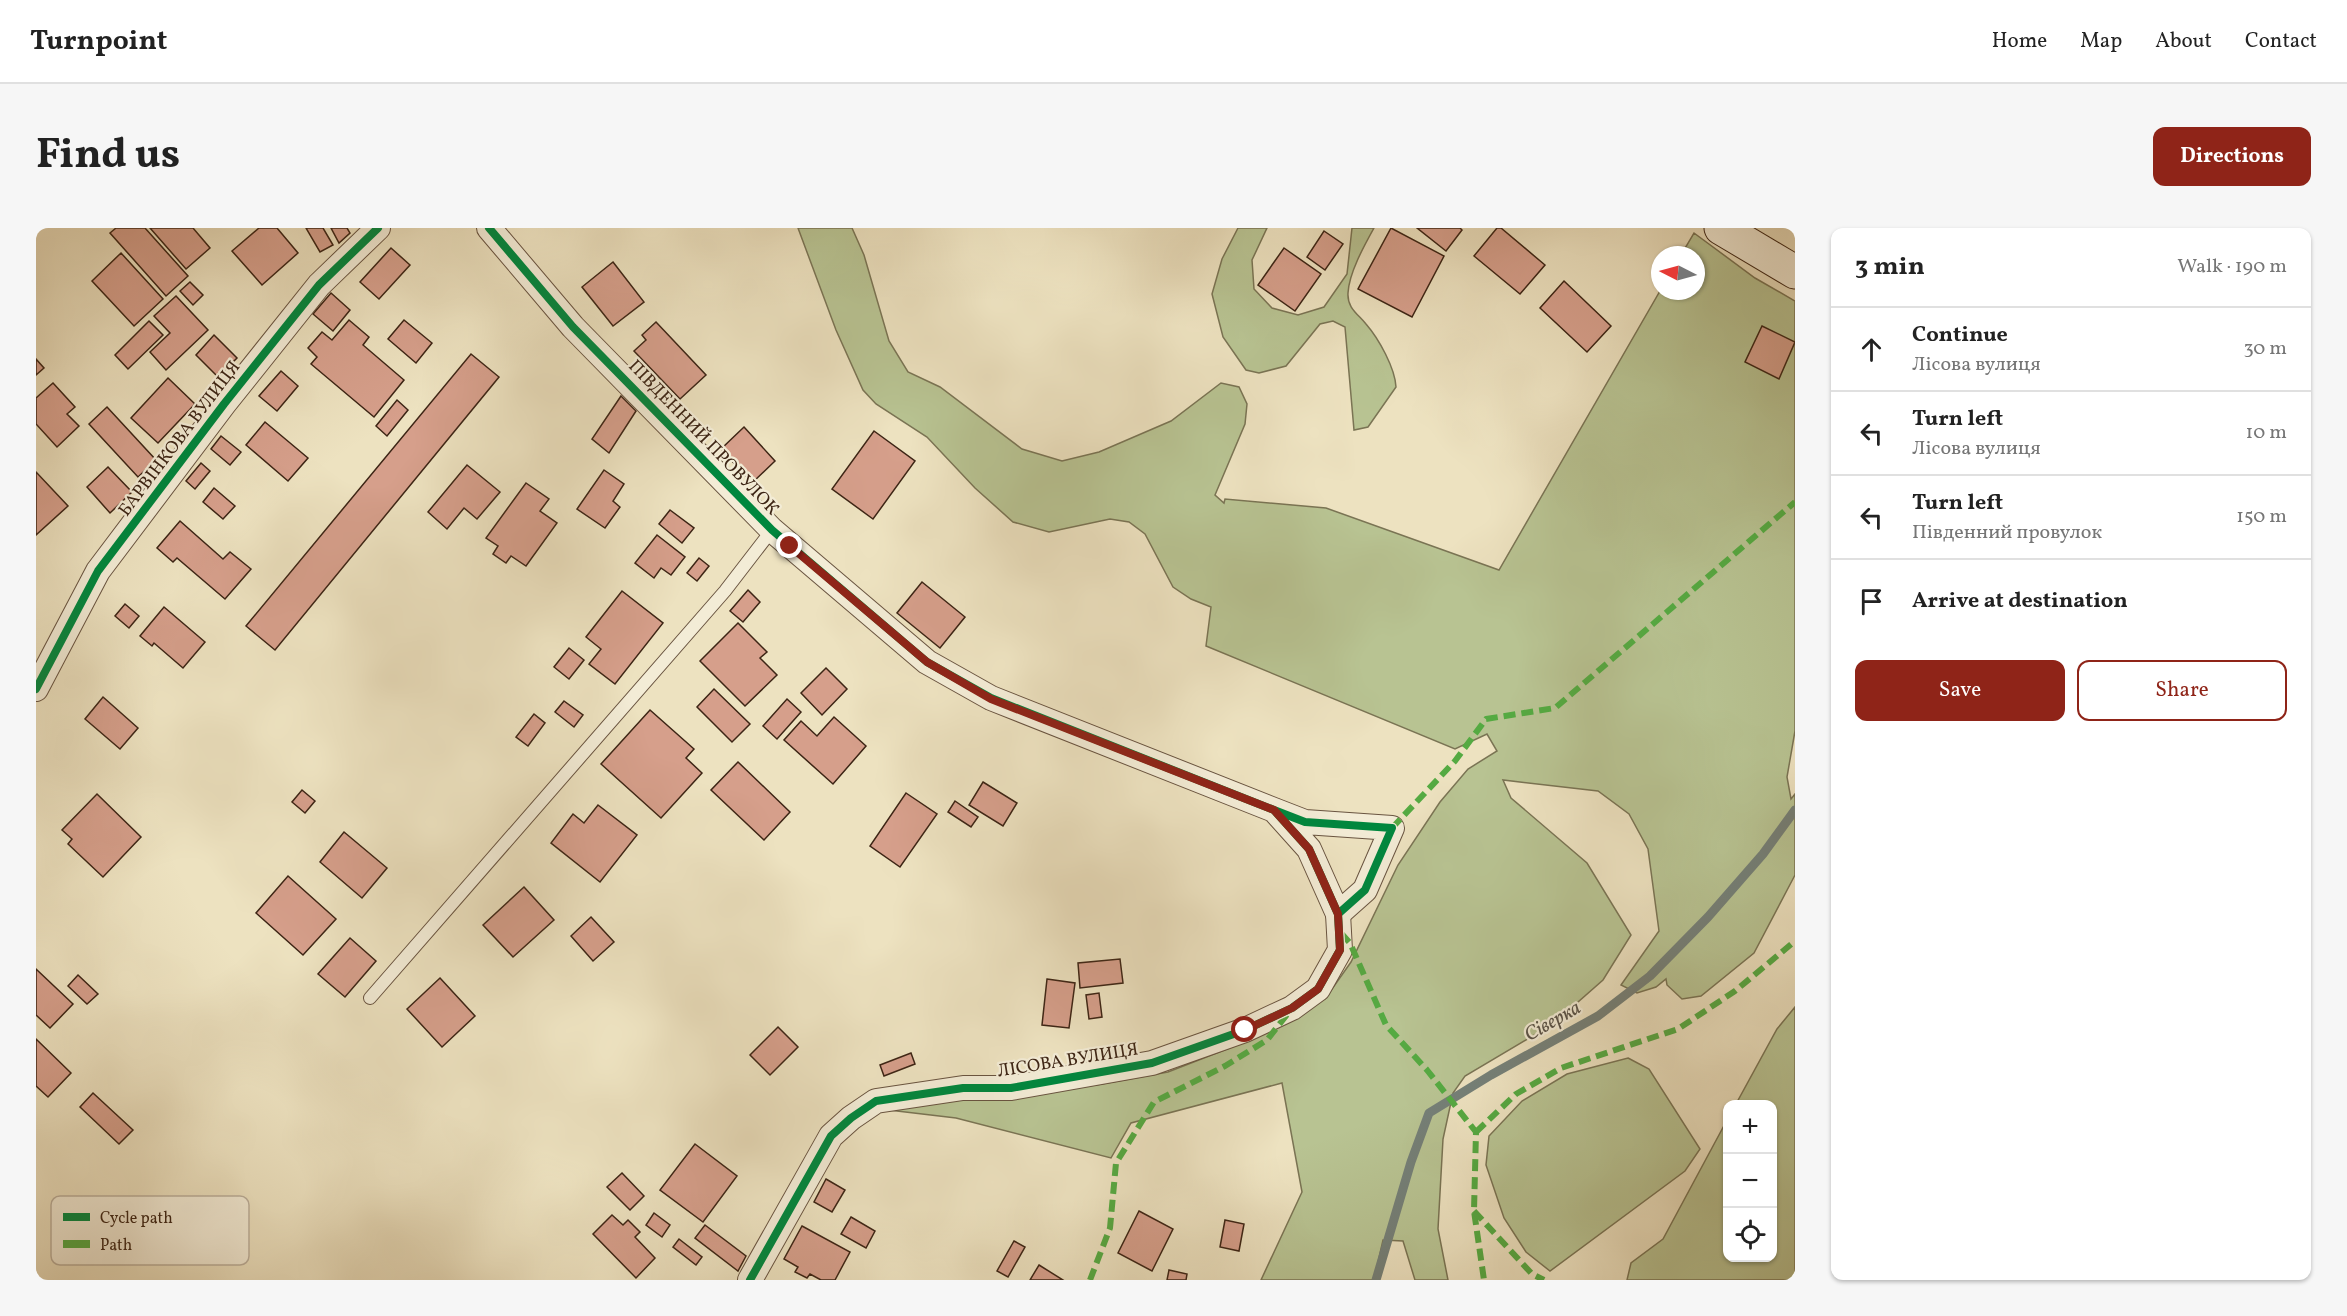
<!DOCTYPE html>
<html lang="en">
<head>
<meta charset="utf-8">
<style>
	body { margin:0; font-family:Vollkorn,serif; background:#f6f6f6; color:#222 }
	.controls { position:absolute; right:18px; bottom:18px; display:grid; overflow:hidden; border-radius:12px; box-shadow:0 2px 4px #0004 }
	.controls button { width:54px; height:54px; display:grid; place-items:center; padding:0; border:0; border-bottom:2px solid #e0e0e0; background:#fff; color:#222; font:30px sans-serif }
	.compass { position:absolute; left:1615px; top:18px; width:54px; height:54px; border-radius:50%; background:#fff; box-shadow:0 2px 4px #0004; rotate:276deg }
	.stop { position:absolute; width:18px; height:18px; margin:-14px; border:4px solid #8f2418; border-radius:50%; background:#fff }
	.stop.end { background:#8f2418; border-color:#fff; box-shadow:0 2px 6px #0008 }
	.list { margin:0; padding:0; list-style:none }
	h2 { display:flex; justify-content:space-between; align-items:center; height:78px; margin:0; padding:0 24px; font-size:26px }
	h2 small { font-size:20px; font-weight:400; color:#767676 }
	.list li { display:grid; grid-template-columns:39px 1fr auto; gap:18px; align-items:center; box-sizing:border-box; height:84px; padding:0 24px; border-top:2px solid #e0e0e0 }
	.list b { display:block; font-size:22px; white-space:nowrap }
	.list p { margin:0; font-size:20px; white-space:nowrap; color:#767676 }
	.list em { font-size:20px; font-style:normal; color:#767676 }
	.actions { display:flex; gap:12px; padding:18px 24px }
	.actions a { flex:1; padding:14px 0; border:2px solid #8f2418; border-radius:12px; text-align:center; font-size:21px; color:#8f2418 }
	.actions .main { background:#8f2418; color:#fff }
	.icon { flex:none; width:33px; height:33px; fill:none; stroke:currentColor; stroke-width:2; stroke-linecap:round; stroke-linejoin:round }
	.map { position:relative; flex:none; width:1759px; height:1052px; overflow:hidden; border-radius:12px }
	header { display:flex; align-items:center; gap:36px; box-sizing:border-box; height:84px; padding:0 30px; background:#fff; border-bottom:2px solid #e0e0e0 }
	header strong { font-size:28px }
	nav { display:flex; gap:33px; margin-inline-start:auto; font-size:21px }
	.intro { display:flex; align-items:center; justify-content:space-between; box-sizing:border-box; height:144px; padding:0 36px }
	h1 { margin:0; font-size:42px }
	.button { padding:15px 27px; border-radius:12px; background:#8f2418; color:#fff; font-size:21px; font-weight:700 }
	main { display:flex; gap:36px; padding:0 36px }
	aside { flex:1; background:#fff; border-radius:12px; box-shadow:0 2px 4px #0004 }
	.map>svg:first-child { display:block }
	.green { fill:#b8c392; stroke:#7a7454; stroke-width:1.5 }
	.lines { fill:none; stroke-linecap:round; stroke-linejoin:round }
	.stream { stroke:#758078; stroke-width:9 }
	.building { fill:#d69f8b; stroke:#3d2515; stroke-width:1.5 }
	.lane-casing { stroke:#695440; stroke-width:14 }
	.street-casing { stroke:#695440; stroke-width:26 }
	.secondary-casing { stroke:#3d2515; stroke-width:35 }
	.lane { stroke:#f3ecd6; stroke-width:12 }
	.street { stroke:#f3ecd6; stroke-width:24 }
	.secondary { stroke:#f3ecd6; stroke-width:33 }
	.quiet { stroke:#55aa42; stroke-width:6; stroke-dasharray:12 6; stroke-linecap:butt }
	.cycleway-casing { stroke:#f3ecd6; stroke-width:11 }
	.cycleway { stroke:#00873e; stroke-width:8 }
	.route { stroke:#8f2418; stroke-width:8 }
	.labels { text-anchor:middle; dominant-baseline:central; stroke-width:4.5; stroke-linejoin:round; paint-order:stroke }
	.street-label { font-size:18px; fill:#3d2515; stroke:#f3ecd6 }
	.water-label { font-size:20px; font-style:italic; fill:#595247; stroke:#f3ecd6 }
	.key { fill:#f3ecd6; stroke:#bcb09c; stroke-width:1.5 }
	.key-label { font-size:16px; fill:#3d2515 }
</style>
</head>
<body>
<header>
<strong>Turnpoint</strong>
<nav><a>Home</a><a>Map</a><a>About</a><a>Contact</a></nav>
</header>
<div class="intro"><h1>Find us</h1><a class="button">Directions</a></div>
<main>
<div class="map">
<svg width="1759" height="1052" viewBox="0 0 1759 1052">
	<rect width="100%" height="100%" fill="#ede2c0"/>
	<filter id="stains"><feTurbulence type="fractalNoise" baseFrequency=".00333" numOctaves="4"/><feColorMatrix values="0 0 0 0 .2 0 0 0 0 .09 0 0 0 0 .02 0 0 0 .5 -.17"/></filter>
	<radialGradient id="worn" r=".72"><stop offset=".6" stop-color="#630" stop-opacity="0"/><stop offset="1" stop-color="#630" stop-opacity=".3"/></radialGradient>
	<g class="green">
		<path d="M 762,0 L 816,0 L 828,27 L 853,113 L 872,144 L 904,159 L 986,221 L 1026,233 L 1063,224 L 1135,193 L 1185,155 L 1203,159 L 1211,176 L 1209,196 L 1179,267 L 1188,275 L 1189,271 L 1290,280 L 1463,342 L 1624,63 L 1660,63 L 1660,27 L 1645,27 L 1658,5 L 1719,50 L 1759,73 L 1759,503 L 1751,549 L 1755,571 L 1759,566 L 1759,647 L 1718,725 L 1665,768 L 1646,771 L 1631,757 L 1630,751 L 1620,759 L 1601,765 L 1585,757 L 1623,703 L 1612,621 L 1593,586 L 1562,563 L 1467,552 L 1475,570 L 1551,635 L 1595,707 L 1567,752 L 1517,796 L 1429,848 L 1417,865 L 1407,911 L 1402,1001 L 1412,1052 L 1379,1052 L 1367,1013 L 1347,1012 L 1338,1052 L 1225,1052 L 1266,964 L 1246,855 L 1095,895 L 1075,930 L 920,890 L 844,881 L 1060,857 L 1132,844 L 1214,812 L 1289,771 L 1315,734 L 1362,637 L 1404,574 L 1432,541 L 1461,523 L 1451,506 L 1419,521 L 1170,418 L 1175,379 L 1155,371 L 1137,359 L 1109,306 L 1093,294 L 1074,291 L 1013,304 L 977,294 L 939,260 L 891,209 L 840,176 L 827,162 L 800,102 Z"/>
		<path d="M 1202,0 L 1231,0 L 1216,32 L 1218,61 L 1236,80 L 1262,87 L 1288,79 L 1311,46 L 1316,0 L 1338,0 C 1328,18 1313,45 1312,65 C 1311,80 1322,86 1330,96 C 1343,111 1359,140 1360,159 L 1332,199 L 1318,202 L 1309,99 L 1297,93 L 1284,96 L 1250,138 L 1223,145 L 1210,142 L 1187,109 L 1176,66 L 1186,31 Z"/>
		<path d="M 1759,779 L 1759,1052 L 1591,1052 L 1595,1035 L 1627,1011 L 1691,892 L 1692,1030 L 1736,1030 L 1736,876 L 1700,876 L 1741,801 Z"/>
		<path d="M 1592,830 L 1613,841 L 1664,921 L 1649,943 L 1514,1043 L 1490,1024 L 1468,990 L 1450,937 L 1453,908 L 1486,873 L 1531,846 Z"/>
	</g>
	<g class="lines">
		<path class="stream" d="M 1340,1052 L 1375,934 L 1393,885 L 1455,847 L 1562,788 L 1614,748 L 1672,689 L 1727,626 L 1759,582"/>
	</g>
	<g class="building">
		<path d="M 80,0 L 109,0 L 152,48 L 130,68 L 74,5 Z"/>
		<path d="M 114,0 L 157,0 L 174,20 L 150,41 Z"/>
		<path d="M 223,0 L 241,0 L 262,25 L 226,57 L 196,23 Z"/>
		<path d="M 270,0 L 287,0 L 297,17 L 284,24 Z"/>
		<path d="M 295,0 L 311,0 L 314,5 L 303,15 Z"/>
		<path d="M 1355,0 L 1408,28 L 1376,89 L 1322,61 Z"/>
		<path d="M 1381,0 L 1424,0 L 1426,2 L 1410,23 Z"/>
		<path d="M 1461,0 L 1465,0 L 1509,37 L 1484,66 L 1438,28 Z"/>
		<path d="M 1288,3 L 1307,16 L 1289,42 L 1271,29 Z"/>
		<path d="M 355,20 L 374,37 L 343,71 L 324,54 Z"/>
		<path d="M 1248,20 L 1285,46 L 1259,83 L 1222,57 Z"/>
		<path d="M 85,25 L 127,71 L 98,98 L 56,53 Z"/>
		<path d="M 577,34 L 608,74 L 577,98 L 546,59 Z"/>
		<path d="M 1528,53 L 1575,98 L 1551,124 L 1504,80 Z"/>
		<path d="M 154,54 L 167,67 L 157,77 L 144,63 Z"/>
		<path d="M 295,65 L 314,82 L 297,103 L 277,86 Z"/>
		<path d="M 140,68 L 172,102 L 130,142 L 114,124 L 134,105 L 118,88 Z"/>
		<path d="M 313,92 L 333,109 L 327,117 L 368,152 L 338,189 L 275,136 L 281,129 L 272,120 L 286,104 L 296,112 Z"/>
		<path d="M 368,92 L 396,115 L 380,135 L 352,111 Z"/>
		<path d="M 113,93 L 127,107 L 92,141 L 79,127 Z"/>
		<path d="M 620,94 L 670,147 L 644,171 L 598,123 L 610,112 L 606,107 Z"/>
		<path d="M 1726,98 L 1759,114 L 1743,151 L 1709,134 Z"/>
		<path d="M 178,107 L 201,130 L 182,149 L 160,127 Z"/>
		<path d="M 435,126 L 463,149 L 239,422 L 210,398 Z"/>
		<path d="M 0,131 L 8,140 L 0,147 Z"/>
		<path d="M 245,143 L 262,158 L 241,183 L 223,168 Z"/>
		<path d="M 132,150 L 159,176 L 122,215 L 95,190 Z"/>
		<path d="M 17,155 L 39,179 L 31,186 L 43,198 L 21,219 L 0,196 L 0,170 Z"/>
		<path d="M 585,168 L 600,183 L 573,225 L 556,211 Z"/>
		<path d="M 361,172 L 372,182 L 351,208 L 340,198 Z"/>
		<path d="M 71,179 L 120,232 L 102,249 L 53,196 Z"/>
		<path d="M 229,194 L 272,230 L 252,253 L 210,217 Z"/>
		<path d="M 708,199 L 739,233 L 716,255 L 685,221 Z"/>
		<path d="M 838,203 L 879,233 L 837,291 L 796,261 Z"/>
		<path d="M 185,208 L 205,224 L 194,237 L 175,221 Z"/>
		<path d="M 165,235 L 174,243 L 159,261 L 150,253 Z"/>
		<path d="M 431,237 L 464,264 L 441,291 L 428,280 L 411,301 L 392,284 Z"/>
		<path d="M 72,239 L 96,264 L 74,285 L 51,259 Z"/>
		<path d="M 568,242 L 588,256 L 577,273 L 584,279 L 569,300 L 541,281 Z"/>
		<path d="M 0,244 L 32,278 L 0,307 Z"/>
		<path d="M 490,255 L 513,271 L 504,283 L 521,295 L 490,338 L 475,328 L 470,335 L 457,326 L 462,318 L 450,310 Z"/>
		<path d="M 178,260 L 199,278 L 187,291 L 167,274 Z"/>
		<path d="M 634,282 L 658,300 L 646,315 L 623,296 Z"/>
		<path d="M 144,293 L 187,331 L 194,324 L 215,341 L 189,371 L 141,330 L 137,334 L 121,320 Z"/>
		<path d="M 621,307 L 649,329 L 635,347 L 625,340 L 618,350 L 599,335 Z"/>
		<path d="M 663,330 L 673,338 L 661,353 L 651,345 Z"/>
		<path d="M 886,354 L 929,389 L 904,420 L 861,385 Z"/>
		<path d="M 712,362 L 724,374 L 707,394 L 694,383 Z"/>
		<path d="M 586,363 L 627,395 L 579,456 L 553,436 L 565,421 L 550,409 Z"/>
		<path d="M 89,376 L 103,388 L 93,400 L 79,388 Z"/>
		<path d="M 128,379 L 169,414 L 147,440 L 118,415 L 116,418 L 104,408 Z"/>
		<path d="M 702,395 L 731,424 L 724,430 L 741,447 L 709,478 L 664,433 Z"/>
		<path d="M 533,420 L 548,432 L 533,451 L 518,439 Z"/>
		<path d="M 790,440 L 811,461 L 786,487 L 765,465 Z"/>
		<path d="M 678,461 L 714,496 L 696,514 L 661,479 Z"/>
		<path d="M 67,469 L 102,500 L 84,521 L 49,491 Z"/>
		<path d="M 751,471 L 765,484 L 741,511 L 727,498 Z"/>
		<path d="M 528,473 L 547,487 L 538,499 L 519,484 Z"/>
		<path d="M 614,482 L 658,521 L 650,530 L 666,545 L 625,590 L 565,536 Z"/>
		<path d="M 498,486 L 509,495 L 492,518 L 480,509 Z"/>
		<path d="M 798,489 L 830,518 L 797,556 L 748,512 L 765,493 L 781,508 Z"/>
		<path d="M 702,534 L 754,584 L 728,612 L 675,562 Z"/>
		<path d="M 947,554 L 981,575 L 967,598 L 933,577 Z"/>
		<path d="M 266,562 L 279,573 L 269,585 L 256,574 Z"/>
		<path d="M 870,565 L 901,586 L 864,639 L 834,618 Z"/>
		<path d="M 61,566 L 105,609 L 67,649 L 32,616 L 36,611 L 26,602 Z"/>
		<path d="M 919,573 L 942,589 L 935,599 L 912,584 Z"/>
		<path d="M 562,577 L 601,607 L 564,654 L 515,615 L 537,586 L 548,595 Z"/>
		<path d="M 308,604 L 351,640 L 326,670 L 284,634 Z"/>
		<path d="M 252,648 L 300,691 L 267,727 L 220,685 Z"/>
		<path d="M 488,659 L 518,692 L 477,729 L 447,697 Z"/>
		<path d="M 555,689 L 578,714 L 557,733 L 535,708 Z"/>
		<path d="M 314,710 L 340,733 L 309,769 L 282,746 Z"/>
		<path d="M 1084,731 L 1087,755 L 1044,760 L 1042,735 Z"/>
		<path d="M 0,741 L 37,776 L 14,800 L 0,787 Z"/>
		<path d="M 42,747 L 62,766 L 51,776 L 32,758 Z"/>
		<path d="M 404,750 L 439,788 L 406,819 L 371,781 Z"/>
		<path d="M 1011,751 L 1039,755 L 1033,800 L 1006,797 Z"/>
		<path d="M 1063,765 L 1066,789 L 1053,791 L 1050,767 Z"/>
		<path d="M 742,799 L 762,819 L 734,847 L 714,827 Z"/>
		<path d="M 0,811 L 35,845 L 12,869 L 0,858 Z"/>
		<path d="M 875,825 L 879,836 L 848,848 L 844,837 Z"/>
		<path d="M 57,865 L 97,902 L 83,916 L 44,879 Z"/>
		<path d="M 659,916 L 701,948 L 667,994 L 624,962 Z"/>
		<path d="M 586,945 L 608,968 L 594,982 L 571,959 Z"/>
		<path d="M 790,951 L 809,962 L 796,984 L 778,974 Z"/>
		<path d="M 1103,983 L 1137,1001 L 1116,1043 L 1082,1025 Z"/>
		<path d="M 618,985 L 634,997 L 626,1009 L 610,997 Z"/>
		<path d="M 576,987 L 587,997 L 592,992 L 604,1004 L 599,1009 L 619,1030 L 600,1050 L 557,1006 Z"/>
		<path d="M 815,989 L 839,1003 L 830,1020 L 805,1006 Z"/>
		<path d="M 1189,992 L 1208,996 L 1203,1023 L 1184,1019 Z"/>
		<path d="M 669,997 L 710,1028 L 702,1043 L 659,1010 Z"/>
		<path d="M 766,998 L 814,1024 L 799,1052 L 785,1052 L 774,1046 L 771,1050 L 759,1044 L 762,1039 L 748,1031 Z"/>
		<path d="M 643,1011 L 666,1029 L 660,1037 L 637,1019 Z"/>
		<path d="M 978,1013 L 989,1019 L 972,1049 L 961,1043 Z"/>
		<path d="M 1003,1037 L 1027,1052 L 994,1052 Z"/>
		<path d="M 1133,1042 L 1151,1046 L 1150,1052 L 1131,1052 Z"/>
	</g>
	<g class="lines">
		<defs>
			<path id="lane" d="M 334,770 L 689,363 L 736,302"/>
			<g id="street">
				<path d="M 453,0 L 537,99 L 736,302 L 891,434 L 955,470 L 1238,582 L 1269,594 L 1356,600 L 1329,662 L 1302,686 L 1273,621 L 1238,582"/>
				<path d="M 0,461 L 62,343 L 188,176 L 283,57 L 342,0"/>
				<path d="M 714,1052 L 795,908 L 815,890 L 840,873 L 927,860 L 975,860 L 1116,835 L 1209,802 L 1256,780 L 1282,761 L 1304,722 L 1302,686"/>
			</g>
			<path id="secondary" d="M 1685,0 L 1759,44"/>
		</defs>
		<use href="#lane" class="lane-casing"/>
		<use href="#street" class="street-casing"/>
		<use href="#secondary" class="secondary-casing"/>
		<use href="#lane" class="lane"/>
		<use href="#street" class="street"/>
		<use href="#secondary" class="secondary"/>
		<g class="quiet">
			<path d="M 1356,600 L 1419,533 L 1450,491 L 1519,480 L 1759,274"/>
			<path d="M 1305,705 L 1314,715 L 1350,797 L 1391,842 L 1440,904 L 1438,983 L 1448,1052"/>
			<path d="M 1440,904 L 1480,866 L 1525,840 L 1642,801 L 1699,763 L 1759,713"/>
			<path d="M 1438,983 L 1496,1046 L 1508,1052"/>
			<path d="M 1054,1052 L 1074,1000 L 1080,935 L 1118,874 L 1189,838 L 1231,812 L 1253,784"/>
		</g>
		<defs>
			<g id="cycleway">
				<path d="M 453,0 L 537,99 L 736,302 L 891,434 L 955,470 L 1238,582 L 1269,594 L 1356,600 L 1329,662 L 1302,686 L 1273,621 L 1238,582"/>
				<path d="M 0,461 L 62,343 L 188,176 L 283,57 L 342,0"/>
				<path d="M 714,1052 L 795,908 L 815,890 L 840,873 L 927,860 L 975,860 L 1116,835 L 1209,802 L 1256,780 L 1282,761 L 1304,722 L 1302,686"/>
			</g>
		</defs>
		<use href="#cycleway" class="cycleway-casing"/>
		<use href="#cycleway" class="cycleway"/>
	</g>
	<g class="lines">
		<path class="route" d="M 754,318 L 891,434 L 955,471 L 1238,582 L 1273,621 L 1302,686 L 1304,722 L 1282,761 L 1256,780 L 1209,802"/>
	</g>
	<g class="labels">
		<g class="street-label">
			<text transform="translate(667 210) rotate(46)">ПІВДЕННИЙ ПРОВУЛОК</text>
			<text transform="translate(144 211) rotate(-53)">БАРВІНКОВА ВУЛИЦЯ</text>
			<text transform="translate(1032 833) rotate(-9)">ЛІСОВА ВУЛИЦЯ</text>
		</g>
		<g class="water-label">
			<text transform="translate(1517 794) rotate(-30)">Сіверка</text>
		</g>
	</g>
	<rect x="15" y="968" width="198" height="69" rx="9" class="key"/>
	<rect x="27" y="985" width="27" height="8" fill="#00873e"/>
	<rect x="27" y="1012" width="27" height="8" fill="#55aa42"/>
	<g class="key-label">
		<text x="64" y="995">Cycle path</text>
		<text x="64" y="1022">Path</text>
	</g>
	<rect width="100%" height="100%" filter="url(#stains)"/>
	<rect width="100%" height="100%" fill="url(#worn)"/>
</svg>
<div class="controls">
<button>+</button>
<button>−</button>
<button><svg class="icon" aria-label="locate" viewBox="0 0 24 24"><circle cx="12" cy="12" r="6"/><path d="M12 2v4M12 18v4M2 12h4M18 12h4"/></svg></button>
</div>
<svg class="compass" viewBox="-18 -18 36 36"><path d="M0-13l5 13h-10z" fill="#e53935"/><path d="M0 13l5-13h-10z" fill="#767676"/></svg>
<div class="stop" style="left:1209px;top:802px"></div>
<div class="stop end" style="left:754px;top:318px"></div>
</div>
<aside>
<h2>3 min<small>Walk · 190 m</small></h2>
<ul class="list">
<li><svg class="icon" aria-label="ahead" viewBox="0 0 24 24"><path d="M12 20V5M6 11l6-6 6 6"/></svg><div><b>Continue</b><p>Лісова вулиця</p></div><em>30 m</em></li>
<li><svg class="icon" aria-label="left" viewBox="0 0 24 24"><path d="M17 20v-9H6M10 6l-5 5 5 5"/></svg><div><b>Turn left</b><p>Лісова вулиця</p></div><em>10 m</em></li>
<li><svg class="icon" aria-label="left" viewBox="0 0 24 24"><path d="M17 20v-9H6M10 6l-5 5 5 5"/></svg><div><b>Turn left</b><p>Південний провулок</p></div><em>150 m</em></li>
<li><svg class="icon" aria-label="arrive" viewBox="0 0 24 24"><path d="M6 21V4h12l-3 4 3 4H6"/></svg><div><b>Arrive at destination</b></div></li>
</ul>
<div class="actions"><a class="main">Save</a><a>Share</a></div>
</aside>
</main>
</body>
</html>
